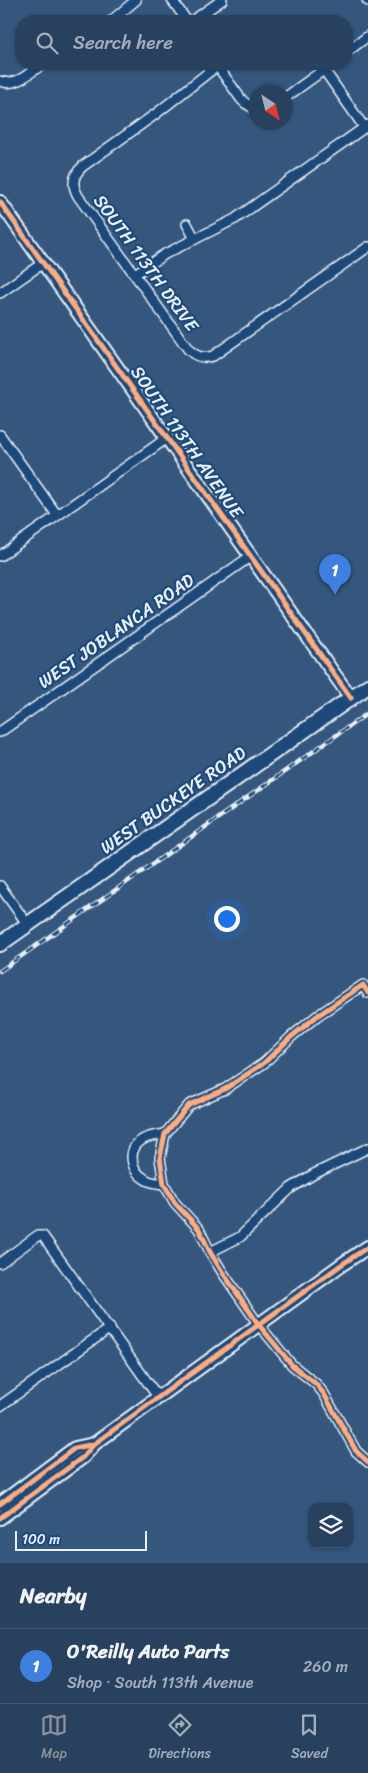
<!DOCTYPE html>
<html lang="en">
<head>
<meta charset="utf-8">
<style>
	body { margin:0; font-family:Sriracha,sans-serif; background:#344c67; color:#f1f3f6 }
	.controls { position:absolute; right:15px; bottom:15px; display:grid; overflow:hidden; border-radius:10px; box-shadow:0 1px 4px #0004 }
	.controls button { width:45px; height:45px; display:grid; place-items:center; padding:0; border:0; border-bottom:1px solid #445a73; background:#28415e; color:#f1f3f6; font:25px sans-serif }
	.compass { position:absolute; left:248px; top:85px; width:45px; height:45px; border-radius:50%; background:#28415e; box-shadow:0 1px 4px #0004; rotate:145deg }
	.scale { position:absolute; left:15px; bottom:12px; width:132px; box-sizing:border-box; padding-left:5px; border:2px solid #e8f1f8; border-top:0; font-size:14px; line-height:18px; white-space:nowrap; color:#e8f1f8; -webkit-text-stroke:4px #1f4a7a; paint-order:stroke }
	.you { position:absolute; left:226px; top:918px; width:18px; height:18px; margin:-12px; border:4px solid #fff; border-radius:50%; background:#1a73e8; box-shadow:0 0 0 8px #1a73e833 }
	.badge { display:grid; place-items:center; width:32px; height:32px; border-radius:50%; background:#8c9099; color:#fff; font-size:16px; font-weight:700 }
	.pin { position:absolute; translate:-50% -41px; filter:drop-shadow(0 1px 2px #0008) }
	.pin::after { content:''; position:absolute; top:26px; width:18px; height:15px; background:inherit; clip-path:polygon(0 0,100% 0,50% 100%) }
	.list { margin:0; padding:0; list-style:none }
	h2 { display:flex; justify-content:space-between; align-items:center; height:65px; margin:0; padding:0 20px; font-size:21px }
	h2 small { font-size:16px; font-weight:400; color:#a5afbc }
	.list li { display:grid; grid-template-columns:32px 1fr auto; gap:15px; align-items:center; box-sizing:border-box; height:75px; padding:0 20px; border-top:1px solid #445a73 }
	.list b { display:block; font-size:19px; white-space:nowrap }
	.list p { margin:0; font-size:16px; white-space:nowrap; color:#a5afbc }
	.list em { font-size:16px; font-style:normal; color:#a5afbc }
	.icon { flex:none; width:28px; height:28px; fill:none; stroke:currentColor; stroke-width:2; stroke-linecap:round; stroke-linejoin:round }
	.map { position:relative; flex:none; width:368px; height:1563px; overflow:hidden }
	.search { position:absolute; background:#28415e; box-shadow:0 1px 4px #0004; left:15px; right:15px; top:15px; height:55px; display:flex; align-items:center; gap:12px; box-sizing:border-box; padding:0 18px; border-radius:20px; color:#a5afbc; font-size:19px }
	.sheet { height:140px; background:#28415e }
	nav { display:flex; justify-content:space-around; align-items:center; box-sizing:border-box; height:70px; border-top:1px solid #445a73; background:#28415e; font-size:14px; color:#a5afbc }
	nav a { display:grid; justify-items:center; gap:2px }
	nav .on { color:#8c9099 }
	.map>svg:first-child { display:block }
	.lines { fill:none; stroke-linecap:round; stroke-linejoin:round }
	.street-casing { stroke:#e8f1f8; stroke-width:12 }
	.secondary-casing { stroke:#e8f1f8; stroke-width:16 }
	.primary-casing { stroke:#e8f1f8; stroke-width:18 }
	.street { stroke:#1f4a7a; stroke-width:9 }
	.secondary { stroke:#1f4a7a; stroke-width:12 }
	.primary { stroke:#1f4a7a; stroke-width:14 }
	.rail-casing { stroke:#e8f1f8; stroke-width:4.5 }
	.rail { stroke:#1f4a7a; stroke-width:2.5; stroke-dasharray:8; stroke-linecap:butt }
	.cycleway-casing { stroke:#1f4a7a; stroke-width:8 }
	.cycleway { stroke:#ffac80; stroke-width:5 }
	.labels { text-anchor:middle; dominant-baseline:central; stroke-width:4.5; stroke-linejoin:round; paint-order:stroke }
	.street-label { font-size:18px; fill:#e8f1f8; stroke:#1f4a7a }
</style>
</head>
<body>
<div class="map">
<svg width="368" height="1563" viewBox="0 0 368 1563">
	<rect width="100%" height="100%" fill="#35577e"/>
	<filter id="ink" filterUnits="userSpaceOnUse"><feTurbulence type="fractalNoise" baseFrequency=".02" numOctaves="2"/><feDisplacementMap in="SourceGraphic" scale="10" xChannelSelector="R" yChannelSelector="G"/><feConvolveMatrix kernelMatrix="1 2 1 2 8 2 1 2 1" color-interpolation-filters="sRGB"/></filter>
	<g filter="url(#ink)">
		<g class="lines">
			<defs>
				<g id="street">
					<path d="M 172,0 L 187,21"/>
					<path d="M 367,0 L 368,1"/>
					<path d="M 111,21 L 136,0"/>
					<path d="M 192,21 L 222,0"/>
					<path d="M 347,52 L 368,36"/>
					<path d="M 216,64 L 241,99 L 245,103 L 255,109"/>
					<path d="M 218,65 L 157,113 L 83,166 C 73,175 71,184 78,196 L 188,349 C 196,357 203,359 213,356 L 368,247"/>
					<path d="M 324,70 L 364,127"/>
					<path d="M 0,81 C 16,88 31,71 43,64"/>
					<path d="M 286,97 L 332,64"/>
					<path d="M 187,224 L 195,239"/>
					<path d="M 135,274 L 165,254 L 235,219 L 368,125"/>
					<path d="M 0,293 L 43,263"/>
					<path d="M 0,435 L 57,515"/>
					<path d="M 0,556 L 167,438"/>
					<path d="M 0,732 L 251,556"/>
					<path d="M 0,886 L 28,925"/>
					<path d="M 368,993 L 363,985 L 317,1016 L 291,1037 L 264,1063 L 225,1089 L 189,1105 L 165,1134 L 160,1158 L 164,1184 L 175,1203 L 199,1229 L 210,1252 L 223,1273 L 259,1325 L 292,1365 L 316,1384 L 324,1394 L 356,1451 L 368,1462"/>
					<path d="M 164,1184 C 158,1183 150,1183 145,1179 C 131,1171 126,1150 142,1140 C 148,1136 157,1135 165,1134"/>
					<path d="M 210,1252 L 240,1237 L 291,1188 L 314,1174 L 368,1148"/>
					<path d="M 0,1263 L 37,1236 L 43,1236 L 158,1397"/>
					<path d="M 0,1406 L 110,1328"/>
				</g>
				<g id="secondary">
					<path d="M 0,202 L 351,698"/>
					<path d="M 0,1504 L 75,1448 L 94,1444"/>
					<path d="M 0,1518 L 83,1457 L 94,1444 L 341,1265 L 368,1247"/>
				</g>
				<path id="primary" d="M 0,944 L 368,686"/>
			</defs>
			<use href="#street" class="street-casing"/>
			<use href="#secondary" class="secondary-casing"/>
			<use href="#primary" class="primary-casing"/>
			<use href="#street" class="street"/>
			<use href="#secondary" class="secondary"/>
			<use href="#primary" class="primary"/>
			<defs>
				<path id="rail" d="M 0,971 L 368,713"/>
			</defs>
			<use href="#rail" class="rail-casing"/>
			<use href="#rail" class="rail"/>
			<defs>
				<g id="cycleway">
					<path d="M 0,202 L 351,698"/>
					<path d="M 368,993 L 363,985 L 317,1016 L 291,1037 L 264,1063 L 225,1089 L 189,1105 L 165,1134 L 160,1158 L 164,1184 L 175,1203 L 199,1229 L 210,1252 L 223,1273 L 259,1325 L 292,1365 L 316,1384 L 324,1394 L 356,1451 L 368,1462"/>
					<path d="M 0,1504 L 75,1448 L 94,1444"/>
					<path d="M 0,1518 L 83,1457 L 94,1444 L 341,1265 L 368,1247"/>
				</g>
			</defs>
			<use href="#cycleway" class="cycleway-casing"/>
			<use href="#cycleway" class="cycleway"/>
		</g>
	</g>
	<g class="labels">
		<g class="street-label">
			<text transform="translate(146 263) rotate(54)">SOUTH 113TH DRIVE</text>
			<text transform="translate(187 442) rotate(55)">SOUTH 113TH AVENUE</text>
			<text transform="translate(116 631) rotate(-35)">WEST JOBLANCA ROAD</text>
			<text transform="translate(173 800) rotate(-35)">WEST BUCKEYE ROAD</text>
		</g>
	</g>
</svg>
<div class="controls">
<button><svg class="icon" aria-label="layers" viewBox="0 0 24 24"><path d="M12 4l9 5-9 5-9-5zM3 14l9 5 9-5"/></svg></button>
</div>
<svg class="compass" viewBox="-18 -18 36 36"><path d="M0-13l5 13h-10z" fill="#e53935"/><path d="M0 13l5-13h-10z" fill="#a5afbc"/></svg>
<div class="scale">100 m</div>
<div class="you"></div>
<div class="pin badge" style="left:335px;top:595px;background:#3f7fe0">1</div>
<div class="search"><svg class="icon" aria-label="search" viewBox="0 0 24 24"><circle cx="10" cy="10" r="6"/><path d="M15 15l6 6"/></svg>Search here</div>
</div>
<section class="sheet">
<h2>Nearby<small></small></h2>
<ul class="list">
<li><span class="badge" style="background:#3f7fe0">1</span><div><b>O'Reilly Auto Parts</b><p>Shop · South 113th Avenue</p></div><em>260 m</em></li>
</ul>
</section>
<nav>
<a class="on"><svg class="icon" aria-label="map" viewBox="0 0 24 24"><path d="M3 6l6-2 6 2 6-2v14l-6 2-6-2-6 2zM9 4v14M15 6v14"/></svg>Map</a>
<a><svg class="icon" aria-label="directions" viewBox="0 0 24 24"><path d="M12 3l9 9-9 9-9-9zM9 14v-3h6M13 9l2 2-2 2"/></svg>Directions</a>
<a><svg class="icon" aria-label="saved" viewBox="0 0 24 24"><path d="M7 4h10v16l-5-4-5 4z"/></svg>Saved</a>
</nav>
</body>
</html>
